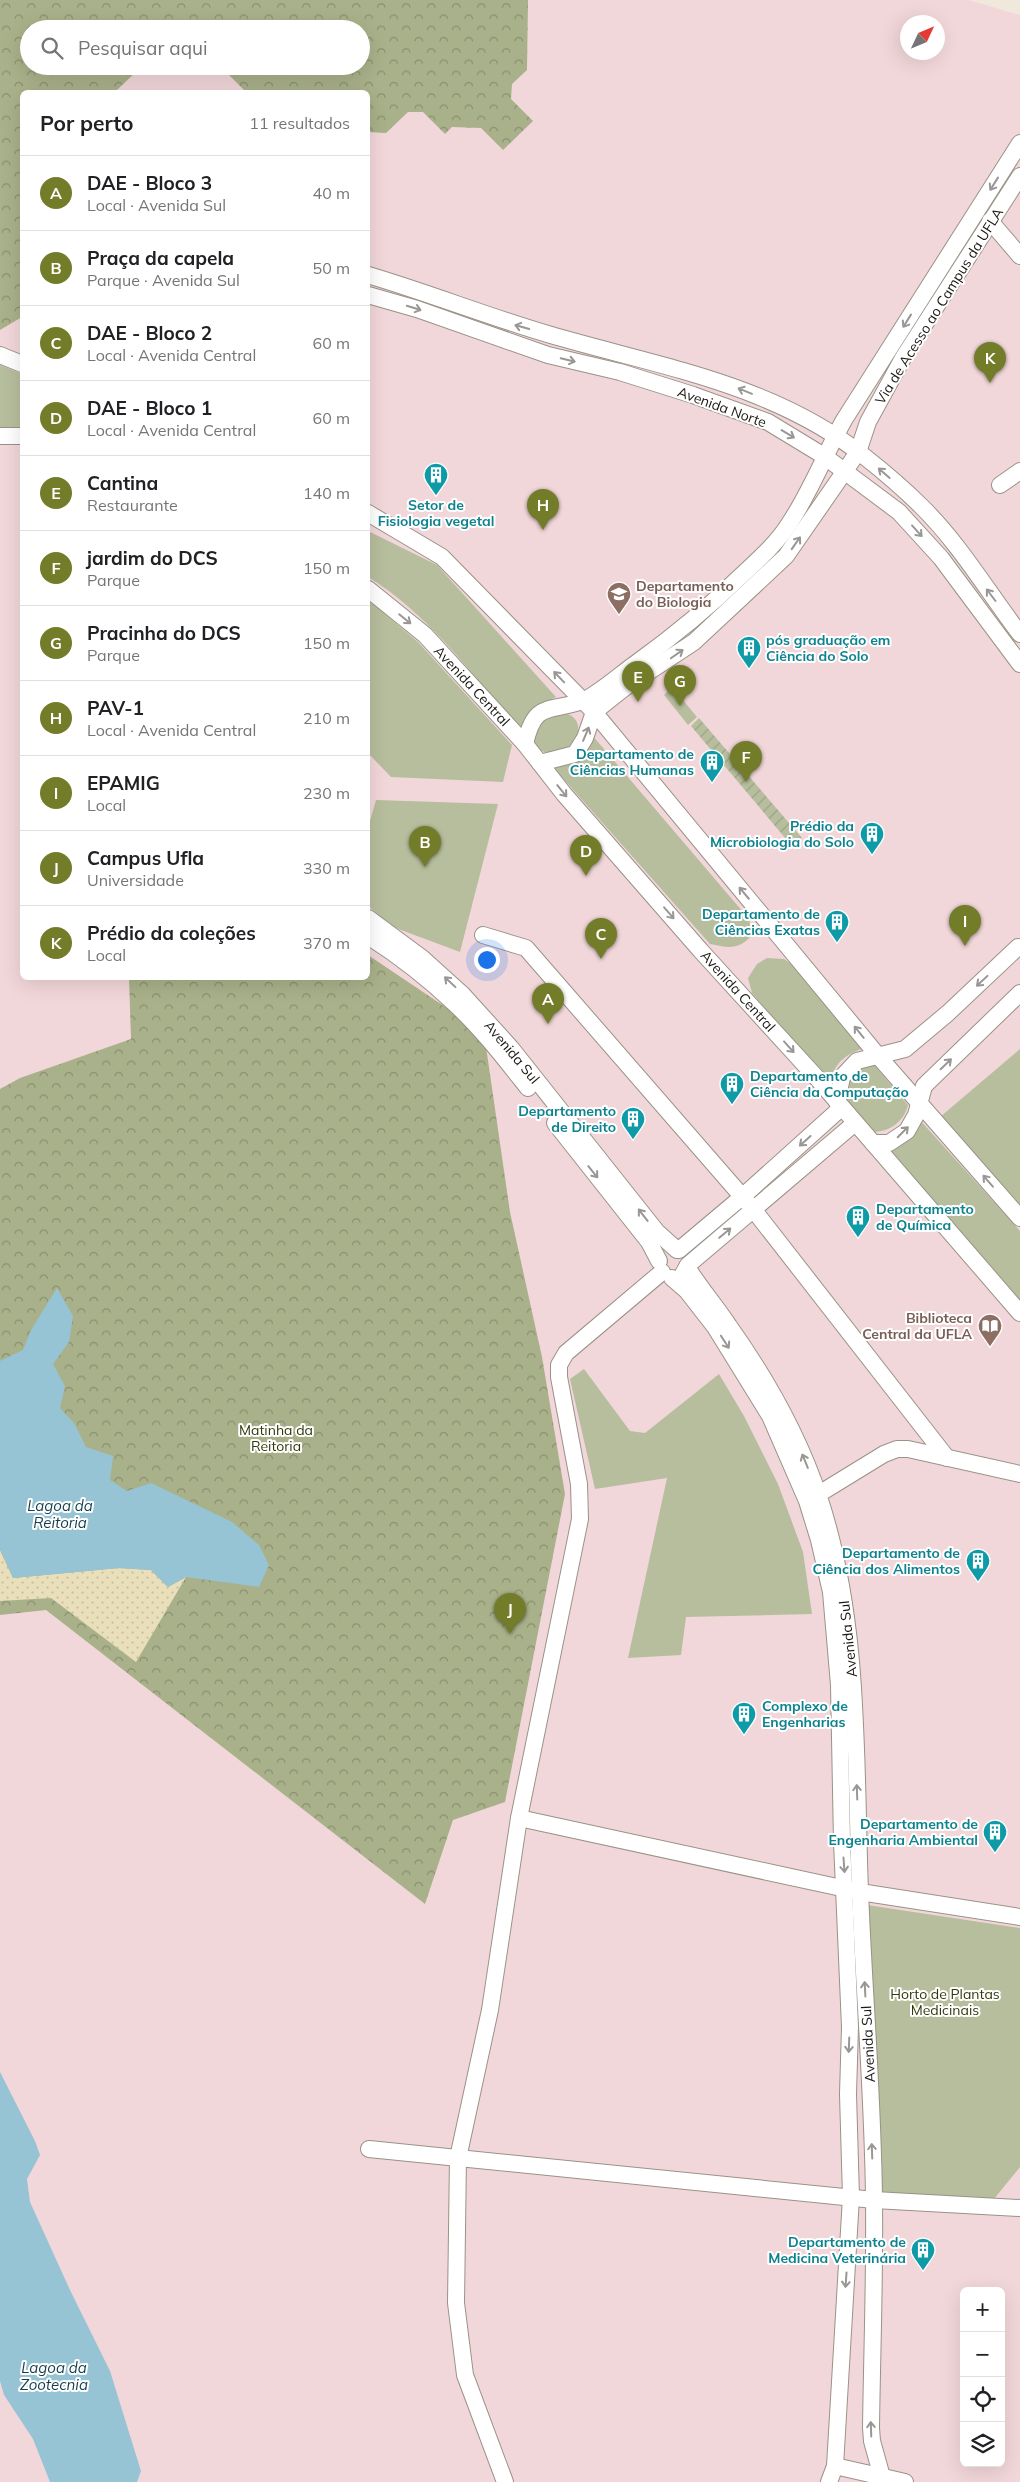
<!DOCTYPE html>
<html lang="pt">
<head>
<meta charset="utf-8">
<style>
	body { margin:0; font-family:Mulish,sans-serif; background:#f2f2f2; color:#202124 }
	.controls { position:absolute; right:15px; bottom:15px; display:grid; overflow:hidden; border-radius:8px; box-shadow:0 5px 20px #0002 }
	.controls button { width:45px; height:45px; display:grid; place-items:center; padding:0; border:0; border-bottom:1px solid #e0e0e0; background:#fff; color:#202124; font:25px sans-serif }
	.compass { position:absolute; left:900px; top:15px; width:45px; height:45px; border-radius:50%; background:#fff; box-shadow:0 5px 20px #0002; rotate:46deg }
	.you { position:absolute; left:486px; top:959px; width:18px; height:18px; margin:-12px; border:4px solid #fff; border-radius:50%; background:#1a73e8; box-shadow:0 0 0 8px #1a73e833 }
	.badge { display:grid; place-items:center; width:32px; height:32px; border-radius:50%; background:#737d29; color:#fff; font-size:16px; font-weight:700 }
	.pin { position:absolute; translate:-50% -41px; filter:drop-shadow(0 1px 2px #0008) }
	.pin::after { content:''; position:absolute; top:26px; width:18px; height:15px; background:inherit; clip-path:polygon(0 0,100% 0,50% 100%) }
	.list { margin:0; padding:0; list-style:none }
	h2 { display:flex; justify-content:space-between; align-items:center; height:65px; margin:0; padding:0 20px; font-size:21px }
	h2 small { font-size:16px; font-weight:400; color:#757577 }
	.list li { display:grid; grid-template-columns:32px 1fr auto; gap:15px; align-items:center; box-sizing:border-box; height:75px; padding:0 20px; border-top:1px solid #e0e0e0 }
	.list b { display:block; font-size:19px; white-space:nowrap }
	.list p { margin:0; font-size:16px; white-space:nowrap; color:#757577 }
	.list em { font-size:16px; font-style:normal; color:#757577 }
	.icon { flex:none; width:28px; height:28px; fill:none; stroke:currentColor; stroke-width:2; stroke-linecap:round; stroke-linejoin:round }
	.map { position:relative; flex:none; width:1020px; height:2482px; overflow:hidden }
	.search { position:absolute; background:#fff; box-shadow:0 5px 20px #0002; left:20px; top:20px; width:350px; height:55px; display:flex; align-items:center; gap:12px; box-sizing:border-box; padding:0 18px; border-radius:28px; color:#757577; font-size:19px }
	.panel { position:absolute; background:#fff; box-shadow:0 5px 20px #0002; left:20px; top:90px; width:350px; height:890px; border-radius:8px }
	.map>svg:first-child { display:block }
	.education { fill:#f2d7da; fill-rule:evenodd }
	.forest { fill:url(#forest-crowns) }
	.sand { fill:url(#sand-dots) }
	.park { fill:#b7be9d }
	.garden { fill:url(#garden-furrows) }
	.water { fill:#96c4d5 }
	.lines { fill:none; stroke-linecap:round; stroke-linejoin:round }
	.minor-casing { stroke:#9a9287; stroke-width:18 }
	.minor { stroke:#fff; stroke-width:16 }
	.oneway { stroke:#989795 }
	.labels { text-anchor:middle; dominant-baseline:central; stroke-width:4; stroke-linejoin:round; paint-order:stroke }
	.street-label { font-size:14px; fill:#1a1713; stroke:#fff }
	.culture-label { font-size:14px; font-weight:bold; fill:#0d838f; stroke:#fff; text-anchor:end }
	.education-label { font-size:14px; font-weight:bold; fill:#785e54; stroke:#fff; text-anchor:start }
	.park-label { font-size:14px; fill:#323809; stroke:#fff }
	.water-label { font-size:15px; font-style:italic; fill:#163f4c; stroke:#fff }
</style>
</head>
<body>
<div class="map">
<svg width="1020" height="2482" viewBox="0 0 1020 2482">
	<defs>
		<pattern id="forest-crowns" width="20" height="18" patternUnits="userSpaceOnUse" patternTransform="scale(1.25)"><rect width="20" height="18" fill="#a9b18a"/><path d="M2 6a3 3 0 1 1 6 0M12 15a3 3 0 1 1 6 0" fill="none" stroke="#898f70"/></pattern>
		<pattern id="sand-dots" width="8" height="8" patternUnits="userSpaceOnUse" patternTransform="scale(1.25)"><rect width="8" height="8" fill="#e9dfba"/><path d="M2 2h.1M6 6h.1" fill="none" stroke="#c7bf9f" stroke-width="1.8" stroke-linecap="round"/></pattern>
		<pattern id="garden-furrows" width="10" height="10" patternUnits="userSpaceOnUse" patternTransform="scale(1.25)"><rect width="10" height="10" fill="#b7be9d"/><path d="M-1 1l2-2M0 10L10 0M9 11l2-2" fill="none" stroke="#9da386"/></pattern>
	</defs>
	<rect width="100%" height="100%" fill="#f0e8db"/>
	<path class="education" d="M 0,0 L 969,0 L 1020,15 L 1020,2482 L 0,2482 ZM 908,22 L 938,22 L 938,52 L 908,52 ZM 29,29 L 361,29 L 361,66 L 29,66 ZM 22,92 L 368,92 L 368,978 L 22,978 ZM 964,2291 L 1001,2291 L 1001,2463 L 964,2463 Z"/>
	<g class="forest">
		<path d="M 0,0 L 528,0 L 527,70 L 512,84 L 511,99 L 533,121 L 503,150 L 481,128 L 452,127 L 445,134 L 423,112 L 408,112 L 386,133 L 368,132 L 368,92 L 246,92 L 220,66 L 361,66 L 361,29 L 29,29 L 29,66 L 142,66 L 115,92 L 22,92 L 22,317 L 0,330 Z"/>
		<path d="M 368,955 L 484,1033 L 510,1212 L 542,1357 L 565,1494 L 505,1802 L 453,1820 L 425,1904 L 46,1610 L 0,1615 L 0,1089 L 20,1078 L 131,1039 L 129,978 L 368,978 Z"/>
	</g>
	<path class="sand" d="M 0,1550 L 13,1578 L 119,1568 L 151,1570 L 168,1587 L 186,1577 L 136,1662 L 51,1598 L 0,1601 Z"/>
	<g class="park">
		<path d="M 0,365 L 22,374 L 22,428 L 0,427 Z"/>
		<path d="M 368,531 L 437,565 L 556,697 L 531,710 L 520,730 C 473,676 430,615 368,577 Z"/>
		<path d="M 368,600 L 418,642 L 512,745 L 503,782 L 391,777 L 368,753 Z"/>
		<path d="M 672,687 L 697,717 L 688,725 L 664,695 Z"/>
		<path d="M 554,712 C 559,713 566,713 570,715 C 595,729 558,772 533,744 L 537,723 Z"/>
		<path d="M 592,735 L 749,919 L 752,935 C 739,950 729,948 710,944 L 552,766 Z"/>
		<path d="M 376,800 L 498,804 L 460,952 L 393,927 L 368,906 L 368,828 Z"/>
		<path d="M 767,958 L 784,959 L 794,966 L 864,1048 C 844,1055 833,1064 830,1085 L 752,993 L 748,978 L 757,964 Z"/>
		<path d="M 1020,1049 L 1020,1208 L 940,1117 Z"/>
		<path d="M 866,1064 L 874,1065 L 908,1105 C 904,1122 889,1132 872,1132 L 843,1100 L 851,1077 Z"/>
		<path d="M 919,1119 L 1020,1231 L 1020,1305 L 887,1149 C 907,1146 913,1136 919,1119 Z"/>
		<path d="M 584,1369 L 630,1431 L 645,1433 L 719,1374 L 744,1416 L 778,1484 L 803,1552 L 812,1614 L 686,1617 L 681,1655 L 628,1658 L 667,1478 L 595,1489 L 570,1379 Z"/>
		<path d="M 867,1905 L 1020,1928 L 1020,2167 L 989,2205 L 877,2200 Z"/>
	</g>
	<path class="garden" d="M 699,718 L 802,838 L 791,845 L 691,726 Z"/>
	<g class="water">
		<path d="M 57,1288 L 73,1316 L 69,1342 L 53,1364 L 65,1386 L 60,1408 L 74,1423 L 86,1447 L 113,1456 L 110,1480 L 127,1491 L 151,1483 L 232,1522 L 259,1545 L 269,1565 L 259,1587 L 186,1577 L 168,1587 L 151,1570 L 119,1568 L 13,1578 L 0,1549 L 0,1361 L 23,1350 L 31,1330 Z"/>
		<path d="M 0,2072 L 35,2141 L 40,2155 L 27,2179 L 30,2202 L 70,2290 L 110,2371 L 141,2471 L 137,2482 L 50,2482 L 33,2439 L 4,2395 L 0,2381 Z"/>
	</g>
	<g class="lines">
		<defs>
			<g id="minor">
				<path d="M 990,221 L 1020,256"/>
				<path d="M 368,275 C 429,293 489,317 551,335 C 661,367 773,384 865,457 C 884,472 904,489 921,506 C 959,543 988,592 1020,634"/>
				<path d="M 368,295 L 417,309 L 548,355 L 620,372 L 693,395 L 768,422 L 824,456 L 899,512 L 941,558 L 1020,664"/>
				<path d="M 0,355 L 22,364"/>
				<path d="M 0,436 L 22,436"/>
				<path d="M 1000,485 L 1020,471"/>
				<path d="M 368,513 L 442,557 L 594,712 L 879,1057 L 1020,1218"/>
				<path d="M 368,589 L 425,635 L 525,744 L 564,794 L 701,951 L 816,1077 L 1020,1313"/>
				<path d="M 525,744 C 535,700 549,713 582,701 C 596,696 622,673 635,664 C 674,636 708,608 743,574 C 759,559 777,543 789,524 C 811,491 825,454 844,420 L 1020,143"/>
				<path d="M 540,763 L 575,754 L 585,738 L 594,712 L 627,686 L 694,642 L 786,556 L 858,452 L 868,422 L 903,358 L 1020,176"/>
				<path d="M 368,918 L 422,958 L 463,995 L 511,1048 L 657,1232 L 677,1250"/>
				<path d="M 483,935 L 526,948 L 753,1209 L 947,1458"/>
				<path d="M 368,936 C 399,956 428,978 455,1004 C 482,1029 505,1059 528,1088"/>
				<path d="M 837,1102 L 842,1077 L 857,1061 L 905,1049 L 948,1013 L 1018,947"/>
				<path d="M 555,1123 L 649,1242 L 659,1261"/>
				<path d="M 873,1143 L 889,1143 L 907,1131 L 916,1115 L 924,1086 L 1020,993"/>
				<path d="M 679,1250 L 742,1197 L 841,1108"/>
				<path d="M 687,1267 C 700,1288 716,1306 729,1326 C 766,1378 799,1437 819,1497 C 861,1624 855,1759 860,1891 C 864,1994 873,2096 874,2199 C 875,2275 872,2352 871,2428 L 872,2441 L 882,2477"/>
				<path d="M 683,1274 L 688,1265 L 855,1123"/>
				<path d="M 672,1278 L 687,1291 L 715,1327 L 770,1416 L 807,1501 L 819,1540 L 831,1592 L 839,1685 L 842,1842 L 850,2027 L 848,2094 L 851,2197 L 835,2466 L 829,2482"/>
				<path d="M 809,1500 L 884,1454 L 897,1449 L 908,1449 L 1020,1474"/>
				<path d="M 519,1818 L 860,1892 L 1020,1917"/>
				<path d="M 369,2149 L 874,2200 L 1020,2208"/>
				<path d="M 835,2466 L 905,2482"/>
				<path d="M 505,2482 L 465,2375 L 456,2303 L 458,2158 L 490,2010 L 519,1818 L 580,1519 L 579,1484 L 559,1377 L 559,1365 L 566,1353 L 662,1272"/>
			</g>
		</defs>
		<use href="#minor" class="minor-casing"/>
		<use href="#minor" class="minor"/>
	</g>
	<defs><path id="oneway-shaft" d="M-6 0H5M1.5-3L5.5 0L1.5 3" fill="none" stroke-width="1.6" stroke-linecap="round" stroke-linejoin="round" transform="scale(1.25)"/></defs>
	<g class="oneway">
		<use href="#oneway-shaft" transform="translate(994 184) rotate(122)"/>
		<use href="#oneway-shaft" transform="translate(414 308) rotate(17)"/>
		<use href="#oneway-shaft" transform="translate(907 321) rotate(122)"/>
		<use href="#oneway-shaft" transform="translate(522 327) rotate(-164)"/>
		<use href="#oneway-shaft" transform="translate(568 360) rotate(13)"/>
		<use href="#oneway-shaft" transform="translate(745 391) rotate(-158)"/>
		<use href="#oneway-shaft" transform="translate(788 434) rotate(31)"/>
		<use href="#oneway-shaft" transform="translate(884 473) rotate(-139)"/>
		<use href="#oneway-shaft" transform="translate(917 531) rotate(48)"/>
		<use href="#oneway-shaft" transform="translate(796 543) rotate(-55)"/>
		<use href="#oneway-shaft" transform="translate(991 595) rotate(-127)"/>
		<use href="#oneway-shaft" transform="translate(405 619) rotate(39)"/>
		<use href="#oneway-shaft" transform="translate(677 654) rotate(-35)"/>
		<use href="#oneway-shaft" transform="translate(559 677) rotate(-134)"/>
		<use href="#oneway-shaft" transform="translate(586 734) rotate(-67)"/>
		<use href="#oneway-shaft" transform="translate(562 791) rotate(51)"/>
		<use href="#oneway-shaft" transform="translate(744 893) rotate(-130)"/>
		<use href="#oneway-shaft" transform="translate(669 913) rotate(49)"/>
		<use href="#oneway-shaft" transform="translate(982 981) rotate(137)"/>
		<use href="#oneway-shaft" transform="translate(450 982) rotate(-137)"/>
		<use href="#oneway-shaft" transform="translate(859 1032) rotate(-129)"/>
		<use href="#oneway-shaft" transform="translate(789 1047) rotate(48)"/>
		<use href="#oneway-shaft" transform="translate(946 1064) rotate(-44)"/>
		<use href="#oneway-shaft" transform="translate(903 1132) rotate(-45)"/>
		<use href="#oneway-shaft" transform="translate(805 1141) rotate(138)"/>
		<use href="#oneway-shaft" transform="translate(593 1172) rotate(51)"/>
		<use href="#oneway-shaft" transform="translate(988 1181) rotate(-131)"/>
		<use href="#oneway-shaft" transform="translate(643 1215) rotate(-128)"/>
		<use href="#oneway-shaft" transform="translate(725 1233) rotate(-40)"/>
		<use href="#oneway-shaft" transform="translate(725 1342) rotate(57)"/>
		<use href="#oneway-shaft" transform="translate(805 1461) rotate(-112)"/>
		<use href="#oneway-shaft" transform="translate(857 1792) rotate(-92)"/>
		<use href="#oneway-shaft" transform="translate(844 1865) rotate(86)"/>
		<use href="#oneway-shaft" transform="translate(865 1989) rotate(-93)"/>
		<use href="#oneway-shaft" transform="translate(849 2045) rotate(92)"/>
		<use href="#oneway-shaft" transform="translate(872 2151) rotate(-92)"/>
		<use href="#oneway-shaft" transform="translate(846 2280) rotate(94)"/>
		<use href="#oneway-shaft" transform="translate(871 2429) rotate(-92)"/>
	</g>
	<defs>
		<symbol id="building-pin" viewBox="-11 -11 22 30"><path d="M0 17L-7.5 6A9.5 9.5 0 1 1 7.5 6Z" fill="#0f9aa8" stroke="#fff"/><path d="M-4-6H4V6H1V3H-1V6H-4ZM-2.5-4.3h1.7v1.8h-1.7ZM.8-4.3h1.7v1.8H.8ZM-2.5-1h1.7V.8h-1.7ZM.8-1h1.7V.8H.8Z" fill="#fff"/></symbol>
		<symbol id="university-pin" viewBox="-11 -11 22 30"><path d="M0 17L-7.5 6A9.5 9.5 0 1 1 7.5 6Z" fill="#8d6e63" stroke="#fff"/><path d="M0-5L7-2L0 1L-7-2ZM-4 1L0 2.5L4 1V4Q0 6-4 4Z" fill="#fff"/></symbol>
		<symbol id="library-pin" viewBox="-11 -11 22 30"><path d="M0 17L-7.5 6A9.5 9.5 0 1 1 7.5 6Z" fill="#8d6e63" stroke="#fff"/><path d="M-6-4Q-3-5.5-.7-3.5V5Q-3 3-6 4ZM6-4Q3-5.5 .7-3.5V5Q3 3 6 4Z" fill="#fff"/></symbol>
	</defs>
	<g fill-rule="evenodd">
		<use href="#building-pin" x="422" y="461" width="28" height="38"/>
		<use href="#university-pin" x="605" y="580" width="28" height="38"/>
		<use href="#building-pin" x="735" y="634" width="28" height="38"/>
		<use href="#building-pin" x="698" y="748" width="28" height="38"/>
		<use href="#building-pin" x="858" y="820" width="28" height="38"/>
		<use href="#building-pin" x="823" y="908" width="28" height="38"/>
		<use href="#building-pin" x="718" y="1070" width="28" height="38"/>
		<use href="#building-pin" x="619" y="1105" width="28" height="38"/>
		<use href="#building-pin" x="844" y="1203" width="28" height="38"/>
		<use href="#library-pin" x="976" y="1312" width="28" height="38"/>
		<use href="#building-pin" x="964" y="1547" width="28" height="38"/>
		<use href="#building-pin" x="730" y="1700" width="28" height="38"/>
		<use href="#building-pin" x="981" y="1818" width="28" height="38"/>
		<use href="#building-pin" x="909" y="2236" width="28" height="38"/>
	</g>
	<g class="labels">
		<g class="street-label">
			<text transform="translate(939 306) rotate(-58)">Via de Acesso ao Campus da UFLA</text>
			<text transform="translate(722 407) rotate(20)">Avenida Norte</text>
			<text transform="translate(472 686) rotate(47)">Avenida Central</text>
			<text transform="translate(738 991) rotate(48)">Avenida Central</text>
			<text transform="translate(512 1052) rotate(50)">Avenida Sul</text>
			<text transform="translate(848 1639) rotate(-96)">Avenida Sul</text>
			<text transform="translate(868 2044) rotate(-93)">Avenida Sul</text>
		</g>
		<g class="culture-label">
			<text x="436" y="505" text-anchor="middle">Setor de<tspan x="436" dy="16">Fisiologia vegetal</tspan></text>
			<text x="766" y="640" text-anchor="start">pós graduação em<tspan x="766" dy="16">Ciência do Solo</tspan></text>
			<text x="694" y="754">Departamento de<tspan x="694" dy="16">Ciências Humanas</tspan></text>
			<text x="854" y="826">Prédio da<tspan x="854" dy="16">Microbiologia do Solo</tspan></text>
			<text x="820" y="914">Departamento de<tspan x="820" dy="16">Ciências Exatas</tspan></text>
			<text x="750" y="1076" text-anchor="start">Departamento de<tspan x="750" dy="16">Ciência da Computação</tspan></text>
			<text x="616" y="1111">Departamento<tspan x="616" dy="16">de Direito</tspan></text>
			<text x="876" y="1209" text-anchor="start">Departamento<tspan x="876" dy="16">de Química</tspan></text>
			<text x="960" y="1553">Departamento de<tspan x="960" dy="16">Ciência dos Alimentos</tspan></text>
			<text x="762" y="1706" text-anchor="start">Complexo de<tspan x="762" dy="16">Engenharias</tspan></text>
			<text x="978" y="1824">Departamento de<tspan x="978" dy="16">Engenharia Ambiental</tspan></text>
			<text x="906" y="2242">Departamento de<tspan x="906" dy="16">Medicina Veterinária</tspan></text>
		</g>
		<g class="education-label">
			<text x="636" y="586">Departamento<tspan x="636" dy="16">do Biologia</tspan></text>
			<text x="972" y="1318" text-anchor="end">Biblioteca<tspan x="972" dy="16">Central da UFLA</tspan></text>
		</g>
		<g class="park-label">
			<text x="276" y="1430">Matinha da<tspan x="276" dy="16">Reitoria</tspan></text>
			<text x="945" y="1994">Horto de Plantas<tspan x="945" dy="16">Medicinais</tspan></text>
		</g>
		<g class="water-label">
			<text x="60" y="1505">Lagoa da<tspan x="60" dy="17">Reitoria</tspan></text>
			<text x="54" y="2367">Lagoa da<tspan x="54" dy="17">Zootecnia</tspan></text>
		</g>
	</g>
</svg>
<div class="controls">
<button>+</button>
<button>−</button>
<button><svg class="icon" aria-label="locate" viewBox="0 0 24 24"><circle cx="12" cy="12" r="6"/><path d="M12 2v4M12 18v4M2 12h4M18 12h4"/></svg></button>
<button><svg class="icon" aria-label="layers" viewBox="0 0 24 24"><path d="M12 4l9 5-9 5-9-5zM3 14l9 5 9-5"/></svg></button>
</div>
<svg class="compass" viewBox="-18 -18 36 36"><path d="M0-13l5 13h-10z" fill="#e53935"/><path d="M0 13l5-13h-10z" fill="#757577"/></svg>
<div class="you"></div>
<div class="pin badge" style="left:548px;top:1024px">A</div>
<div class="pin badge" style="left:425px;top:867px">B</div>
<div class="pin badge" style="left:601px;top:959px">C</div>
<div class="pin badge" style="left:586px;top:876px">D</div>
<div class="pin badge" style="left:638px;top:702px">E</div>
<div class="pin badge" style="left:746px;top:782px">F</div>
<div class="pin badge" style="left:680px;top:706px">G</div>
<div class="pin badge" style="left:543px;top:530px">H</div>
<div class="pin badge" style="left:965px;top:946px">I</div>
<div class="pin badge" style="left:510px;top:1634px">J</div>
<div class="pin badge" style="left:990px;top:383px">K</div>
<div class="search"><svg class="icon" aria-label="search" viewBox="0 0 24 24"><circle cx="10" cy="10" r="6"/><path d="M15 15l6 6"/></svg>Pesquisar aqui</div>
<section class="panel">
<h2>Por perto<small>11 resultados</small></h2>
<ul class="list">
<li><span class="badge">A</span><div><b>DAE - Bloco 3</b><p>Local · Avenida Sul</p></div><em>40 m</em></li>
<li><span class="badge">B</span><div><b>Praça da capela</b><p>Parque · Avenida Sul</p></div><em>50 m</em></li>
<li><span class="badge">C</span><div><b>DAE - Bloco 2</b><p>Local · Avenida Central</p></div><em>60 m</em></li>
<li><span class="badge">D</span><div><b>DAE - Bloco 1</b><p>Local · Avenida Central</p></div><em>60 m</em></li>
<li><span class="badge">E</span><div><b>Cantina</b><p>Restaurante</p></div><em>140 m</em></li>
<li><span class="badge">F</span><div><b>jardim do DCS</b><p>Parque</p></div><em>150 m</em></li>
<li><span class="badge">G</span><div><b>Pracinha do DCS</b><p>Parque</p></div><em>150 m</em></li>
<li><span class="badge">H</span><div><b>PAV-1</b><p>Local · Avenida Central</p></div><em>210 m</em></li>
<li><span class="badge">I</span><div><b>EPAMIG</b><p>Local</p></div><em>230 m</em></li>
<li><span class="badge">J</span><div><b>Campus Ufla</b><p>Universidade</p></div><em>330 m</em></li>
<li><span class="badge">K</span><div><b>Prédio da coleções</b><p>Local</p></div><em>370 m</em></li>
</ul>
</section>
</div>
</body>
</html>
